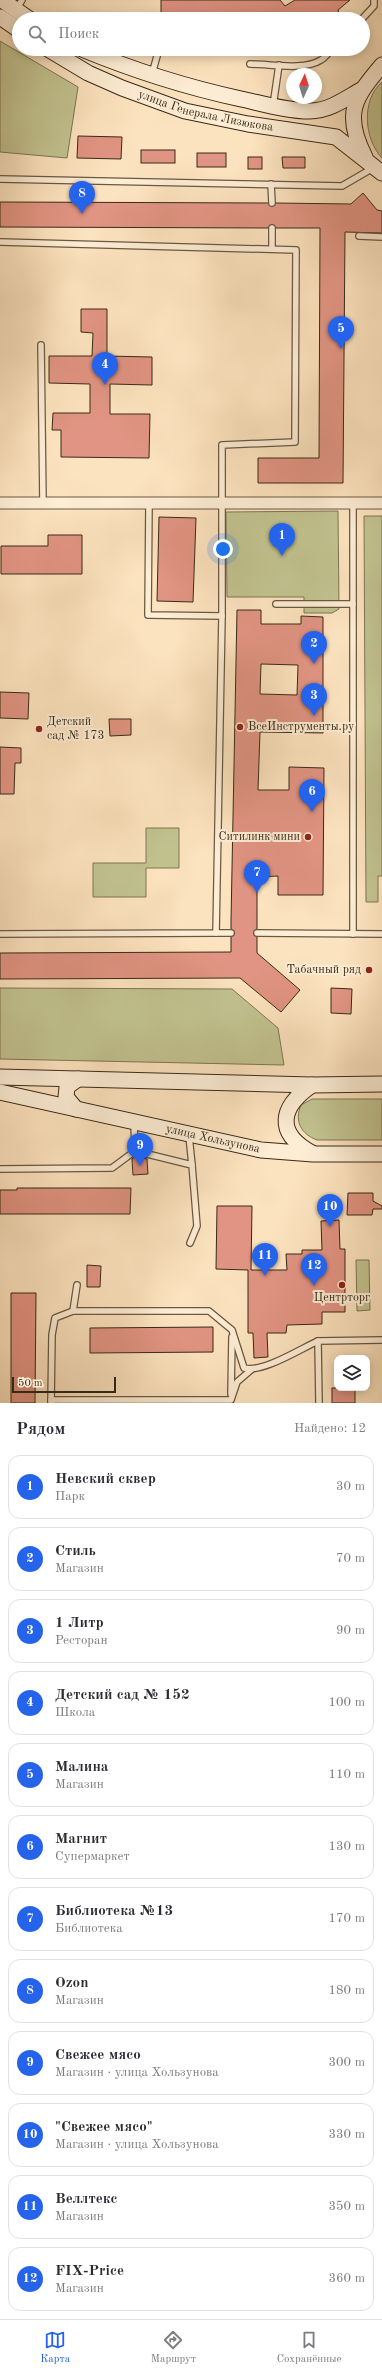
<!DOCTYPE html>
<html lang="ru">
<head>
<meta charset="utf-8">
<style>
	body { margin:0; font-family:"Old Standard TT",serif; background:#f2f2f3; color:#2b2b33 }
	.controls { position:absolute; right:12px; bottom:12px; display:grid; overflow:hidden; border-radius:8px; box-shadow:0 2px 10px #0003 }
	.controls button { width:36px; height:36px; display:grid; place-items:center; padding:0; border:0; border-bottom:1px solid #e1e1e2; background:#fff; color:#2b2b33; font:20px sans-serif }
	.compass { position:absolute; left:286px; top:68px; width:36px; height:36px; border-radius:50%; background:#fff; box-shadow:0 2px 10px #0003; rotate:4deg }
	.scale { position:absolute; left:12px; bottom:10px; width:104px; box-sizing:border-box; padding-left:4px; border:2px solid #392a17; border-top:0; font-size:11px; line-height:14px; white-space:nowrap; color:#392a17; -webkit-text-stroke:3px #fdedd5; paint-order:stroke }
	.you { position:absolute; left:223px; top:549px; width:14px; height:14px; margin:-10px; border:3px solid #fff; border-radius:50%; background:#1a73e8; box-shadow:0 0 0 6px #1a73e833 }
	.badge { display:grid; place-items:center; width:26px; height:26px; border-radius:50%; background:#2563eb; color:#fff; font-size:13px; font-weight:700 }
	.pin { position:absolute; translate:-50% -33px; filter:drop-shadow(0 1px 2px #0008) }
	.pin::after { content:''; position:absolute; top:21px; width:14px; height:12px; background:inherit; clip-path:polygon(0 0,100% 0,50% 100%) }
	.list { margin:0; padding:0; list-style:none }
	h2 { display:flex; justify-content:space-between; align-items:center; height:52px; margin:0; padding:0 16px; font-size:17px }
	h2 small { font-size:13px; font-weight:400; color:#7c7c81 }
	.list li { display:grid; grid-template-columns:26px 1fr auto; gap:12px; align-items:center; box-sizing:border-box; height:64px; margin:0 8px 8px; padding:0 8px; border:1px solid #e1e1e2; border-radius:12px }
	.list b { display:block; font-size:15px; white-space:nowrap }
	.list p { margin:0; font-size:13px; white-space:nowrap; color:#7c7c81 }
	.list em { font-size:13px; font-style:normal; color:#7c7c81 }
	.icon { flex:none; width:22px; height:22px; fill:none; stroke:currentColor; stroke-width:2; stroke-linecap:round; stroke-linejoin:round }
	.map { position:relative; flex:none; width:382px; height:1403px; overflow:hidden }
	.search { position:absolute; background:#fff; box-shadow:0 2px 10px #0003; left:12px; right:12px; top:12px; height:44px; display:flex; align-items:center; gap:10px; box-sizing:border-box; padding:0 14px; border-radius:22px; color:#7c7c81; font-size:15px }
	.sheet { height:916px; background:#fff }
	nav { display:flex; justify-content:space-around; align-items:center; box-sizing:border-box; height:56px; border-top:1px solid #e1e1e2; background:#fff; font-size:11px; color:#7c7c81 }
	nav a { display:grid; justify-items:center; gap:2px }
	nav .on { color:#2563eb }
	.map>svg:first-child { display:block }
	.green { fill:#c2c390; stroke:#7e7654 }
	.building { fill:#e19483; stroke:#392a17; fill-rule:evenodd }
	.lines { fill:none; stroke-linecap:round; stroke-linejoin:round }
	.lane-casing { stroke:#6a5841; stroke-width:8 }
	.street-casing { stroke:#6a5841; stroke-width:13 }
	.secondary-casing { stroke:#392a17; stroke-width:17 }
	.lane { stroke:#fdedd5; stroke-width:5.5 }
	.street { stroke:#fdedd5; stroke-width:11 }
	.secondary { stroke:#fdedd5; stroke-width:15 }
	.poi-dot { fill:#8f2418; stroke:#fdedd5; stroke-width:1.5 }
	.labels { text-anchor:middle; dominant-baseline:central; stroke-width:4; stroke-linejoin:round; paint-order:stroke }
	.street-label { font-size:12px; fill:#392a17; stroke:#fdedd5 }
	.poi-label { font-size:12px; fill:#392a17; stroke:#fdedd5; text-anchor:start }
</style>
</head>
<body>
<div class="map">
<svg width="382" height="1403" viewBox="0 0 382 1403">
	<rect width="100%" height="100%" fill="#fce3bf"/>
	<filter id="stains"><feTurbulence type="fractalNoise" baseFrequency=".005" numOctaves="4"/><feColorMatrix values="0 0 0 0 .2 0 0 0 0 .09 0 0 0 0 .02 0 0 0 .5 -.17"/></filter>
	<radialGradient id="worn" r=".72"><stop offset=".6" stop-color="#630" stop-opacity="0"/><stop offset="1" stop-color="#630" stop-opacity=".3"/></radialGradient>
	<g class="green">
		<path d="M 0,41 L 78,87 L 67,158 L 0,152 Z"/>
		<path d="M 382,82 L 382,158 C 364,139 361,100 382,82 Z"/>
		<path d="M 338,511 L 339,609 L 332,613 L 304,613 L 304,597 L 227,597 L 226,512 Z"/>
		<path d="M 364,516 L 382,516 L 382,876 L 378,876 L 378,902 L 366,902 Z"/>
		<path d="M 146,828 L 179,828 L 179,868 L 146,868 L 146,897 L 93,897 L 93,863 L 146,863 Z"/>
		<path d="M 0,988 L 232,989 L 278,1028 L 284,1065 L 0,1059 Z"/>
		<path d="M 312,1099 L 382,1099 L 382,1140 L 317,1140 C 301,1134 294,1121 301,1105 Z"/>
		<path d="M 356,1260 L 369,1260 L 370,1310 L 357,1311 Z"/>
	</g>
	<g class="building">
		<path d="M 161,0 L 280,0 L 285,6 L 295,0 L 350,0 L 338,10 L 339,14 L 333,19 L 173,19 L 169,14 L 161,14 Z"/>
		<path d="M 78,136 L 122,137 L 121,159 L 77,158 Z"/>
		<rect x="141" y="150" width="34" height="13"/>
		<rect x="197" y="153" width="29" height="14"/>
		<rect x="248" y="157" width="14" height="12"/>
		<path d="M 282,157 L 305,157 L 305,168 L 283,168 Z"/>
		<path d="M 363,193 L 377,210 L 382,211 L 382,233 L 345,232 L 343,483 L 258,483 L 258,458 L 319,458 L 320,228 L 276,228 L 272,224 L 268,228 L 0,227 L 0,202 L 268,203 L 272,207 L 276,203 L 351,204 Z"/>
		<path d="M 81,309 L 107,309 L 107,356 L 152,357 L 152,385 L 110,384 L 110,414 L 150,414 L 149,458 L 61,457 L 61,430 L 52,430 L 53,413 L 90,413 L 90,384 L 49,383 L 49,356 L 92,356 L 93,333 L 81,332 Z"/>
		<path d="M 159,517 L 196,518 L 193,602 L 157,601 Z"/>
		<path d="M 48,535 L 82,535 L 82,574 L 1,574 L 1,546 L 48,546 Z"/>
		<path d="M 237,610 L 261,610 L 261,624 L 301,624 L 301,616 L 323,617 L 323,733 L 260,732 L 258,790 L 289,790 L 289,767 L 324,768 L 323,895 L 278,895 L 278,876 L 257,877 L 257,929 L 253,933 L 257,937 L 257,953 L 300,990 L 281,1012 L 240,978 L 0,979 L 0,953 L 231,952 L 231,937 L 235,933 L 231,929 L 231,921 ZM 261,664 L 298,665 L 297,695 L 260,694 Z"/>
		<path d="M 0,692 L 29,693 L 28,719 L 0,718 Z"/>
		<path d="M 109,719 L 131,719 L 131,735 L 110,736 Z"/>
		<path d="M 0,747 L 21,748 L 21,763 L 15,763 L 14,794 L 0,794 Z"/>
		<path d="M 331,988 L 352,989 L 351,1014 L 331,1013 Z"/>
		<path d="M 136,1156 L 147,1159 L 148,1174 L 133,1175 L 132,1159 Z"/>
		<path d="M 17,1188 L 131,1188 L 130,1214 L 0,1214 L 0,1190 L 17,1190 Z"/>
		<path d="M 348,1193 L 373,1193 L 373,1201 L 382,1206 L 382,1209 L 373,1209 L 372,1215 L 347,1215 Z"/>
		<path d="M 217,1206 L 252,1206 L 251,1270 L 287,1270 L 286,1254 L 302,1254 L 302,1250 L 322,1250 L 321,1221 L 339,1220 L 340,1249 L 345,1249 L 345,1312 L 322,1312 L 322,1324 L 287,1325 L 286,1333 L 267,1333 L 268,1357 L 254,1358 L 253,1333 L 248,1333 L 248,1270 L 216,1269 Z"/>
		<path d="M 87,1265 L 101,1266 L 100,1287 L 87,1287 Z"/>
		<path d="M 11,1293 L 36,1293 L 35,1403 L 11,1403 Z"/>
		<path d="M 213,1327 L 213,1352 L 90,1353 L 90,1328 Z"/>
		<rect x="332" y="1388" width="23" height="15"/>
	</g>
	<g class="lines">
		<defs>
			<g id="lane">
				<path d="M 16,10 L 22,0"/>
				<path d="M 362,19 L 374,6 L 374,0"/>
				<path d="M 219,49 L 226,49"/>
				<path d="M 250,64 C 271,64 303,71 321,60 C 325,58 329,52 332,49"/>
				<path d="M 152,74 L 159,49"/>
				<path d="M 273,106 L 279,65"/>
				<path d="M 0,179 L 342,186 L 373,168"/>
				<path d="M 271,184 L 272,203"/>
				<path d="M 359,236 L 382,237"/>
				<path d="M 0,242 L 296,250 L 295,442 L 222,445 L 222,616 L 216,933 L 0,934"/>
				<path d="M 272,249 L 272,228"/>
				<path d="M 41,345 L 43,503"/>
				<path d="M 149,503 L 148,615 L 222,616"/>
				<path d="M 353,503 L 353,934"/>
				<path d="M 276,604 L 353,604"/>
				<path d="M 216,933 L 231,933"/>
				<path d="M 257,933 L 382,934"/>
				<path d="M 134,1123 L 135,1151"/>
				<path d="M 189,1136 L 192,1165"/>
				<path d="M 0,1169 L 112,1168 L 135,1151 L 192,1165 L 197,1226 L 190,1243"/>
				<path d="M 73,1311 L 77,1285"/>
				<path d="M 231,1394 L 232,1337"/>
				<path d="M 51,1400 L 231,1400 L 237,1382 L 251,1370"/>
				<path d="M 51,1403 L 52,1335 L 55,1318 L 73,1311 L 209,1311 L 232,1330 L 244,1368 C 263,1373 300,1349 318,1341"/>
				<path d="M 319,1403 L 318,1341 L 382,1340"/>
			</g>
			<path id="street" d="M 0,503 L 382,503"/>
			<g id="secondary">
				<path d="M 2,0 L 29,19"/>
				<path d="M 0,17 L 19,30"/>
				<path id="s1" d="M 48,49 L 88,73 L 122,88 L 185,111 L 248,124 L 336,137 L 382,173"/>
				<path d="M 82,49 C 135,71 186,87 241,99 C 264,104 288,111 310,111 C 329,111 345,99 361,90"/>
				<path d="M 365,157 C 343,114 354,98 382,65"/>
				<path d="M 0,1077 L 312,1085 L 382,1084"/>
				<path id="s2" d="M 0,1092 L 261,1150 L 313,1154 L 382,1154"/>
				<path d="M 76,1109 L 66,1097 L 67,1087 L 78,1079"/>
				<path d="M 312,1153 C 275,1133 280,1107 312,1085"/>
			</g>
		</defs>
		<use href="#lane" class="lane-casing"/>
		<use href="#street" class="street-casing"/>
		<use href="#secondary" class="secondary-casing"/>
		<use href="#lane" class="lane"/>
		<use href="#street" class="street"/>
		<use href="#secondary" class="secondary"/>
	</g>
	<g class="poi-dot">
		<circle cx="240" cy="727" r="4"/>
		<circle cx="39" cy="729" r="4"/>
		<circle cx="308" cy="837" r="4"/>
		<circle cx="369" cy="970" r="4"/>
		<circle cx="342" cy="1285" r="4"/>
	</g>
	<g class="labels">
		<g class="street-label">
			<text stroke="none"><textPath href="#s1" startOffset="171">улица Генерала Лизюкова</textPath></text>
			<text stroke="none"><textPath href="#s2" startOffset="218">улица Хользунова</textPath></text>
		</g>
		<g class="poi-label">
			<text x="47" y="722">Детский<tspan x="47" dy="14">сад № 173</tspan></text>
			<text x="248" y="727">ВсеИнструменты.ру</text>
			<text x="300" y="837" text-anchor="end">Ситилинк мини</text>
			<text x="361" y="970" text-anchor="end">Табачный ряд</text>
			<text x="342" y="1298" text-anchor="middle">Центрторг</text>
		</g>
	</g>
	<rect width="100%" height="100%" filter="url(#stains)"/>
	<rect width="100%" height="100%" fill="url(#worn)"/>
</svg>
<div class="controls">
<button><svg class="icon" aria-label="layers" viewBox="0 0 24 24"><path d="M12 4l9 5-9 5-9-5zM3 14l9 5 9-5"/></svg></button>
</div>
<svg class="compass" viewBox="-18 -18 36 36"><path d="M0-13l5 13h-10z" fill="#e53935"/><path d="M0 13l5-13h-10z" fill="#7c7c81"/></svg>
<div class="scale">50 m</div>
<div class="you"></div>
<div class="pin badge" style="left:282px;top:556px">1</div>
<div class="pin badge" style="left:314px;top:664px">2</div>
<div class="pin badge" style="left:314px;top:716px">3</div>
<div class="pin badge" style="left:105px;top:385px">4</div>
<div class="pin badge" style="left:341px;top:349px">5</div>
<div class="pin badge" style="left:312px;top:812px">6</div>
<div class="pin badge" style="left:257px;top:893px">7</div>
<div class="pin badge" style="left:82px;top:214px">8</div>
<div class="pin badge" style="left:140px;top:1166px">9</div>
<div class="pin badge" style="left:330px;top:1227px">10</div>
<div class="pin badge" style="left:265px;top:1276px">11</div>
<div class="pin badge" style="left:314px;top:1286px">12</div>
<div class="search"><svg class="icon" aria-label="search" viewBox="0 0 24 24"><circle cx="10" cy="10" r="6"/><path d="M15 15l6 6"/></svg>Поиск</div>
</div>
<section class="sheet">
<h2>Рядом<small>Найдено: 12</small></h2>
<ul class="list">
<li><span class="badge">1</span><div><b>Невский сквер</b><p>Парк</p></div><em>30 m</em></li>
<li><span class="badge">2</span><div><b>Стиль</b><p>Магазин</p></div><em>70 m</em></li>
<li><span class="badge">3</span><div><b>1 Литр</b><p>Ресторан</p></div><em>90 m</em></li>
<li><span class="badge">4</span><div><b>Детский сад № 152</b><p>Школа</p></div><em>100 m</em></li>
<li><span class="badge">5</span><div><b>Малина</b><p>Магазин</p></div><em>110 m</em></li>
<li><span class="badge">6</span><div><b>Магнит</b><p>Супермаркет</p></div><em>130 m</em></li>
<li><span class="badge">7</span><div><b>Библиотека №13</b><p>Библиотека</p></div><em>170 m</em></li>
<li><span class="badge">8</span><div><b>Ozon</b><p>Магазин</p></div><em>180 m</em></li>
<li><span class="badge">9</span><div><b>Свежее мясо</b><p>Магазин · улица Хользунова</p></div><em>300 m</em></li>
<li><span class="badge">10</span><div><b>&quot;Свежее мясо&quot;</b><p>Магазин · улица Хользунова</p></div><em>330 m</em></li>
<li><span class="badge">11</span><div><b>Веллтекс</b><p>Магазин</p></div><em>350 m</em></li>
<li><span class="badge">12</span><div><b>FIX-Price</b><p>Магазин</p></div><em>360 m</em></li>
</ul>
</section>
<nav>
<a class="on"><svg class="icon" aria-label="map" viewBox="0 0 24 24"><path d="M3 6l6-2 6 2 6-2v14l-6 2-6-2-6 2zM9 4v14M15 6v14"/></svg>Карта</a>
<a><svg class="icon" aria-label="directions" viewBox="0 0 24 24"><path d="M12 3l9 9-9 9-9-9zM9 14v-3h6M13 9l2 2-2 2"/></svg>Маршрут</a>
<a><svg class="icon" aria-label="saved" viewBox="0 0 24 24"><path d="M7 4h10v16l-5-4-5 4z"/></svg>Сохранённые</a>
</nav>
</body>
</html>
